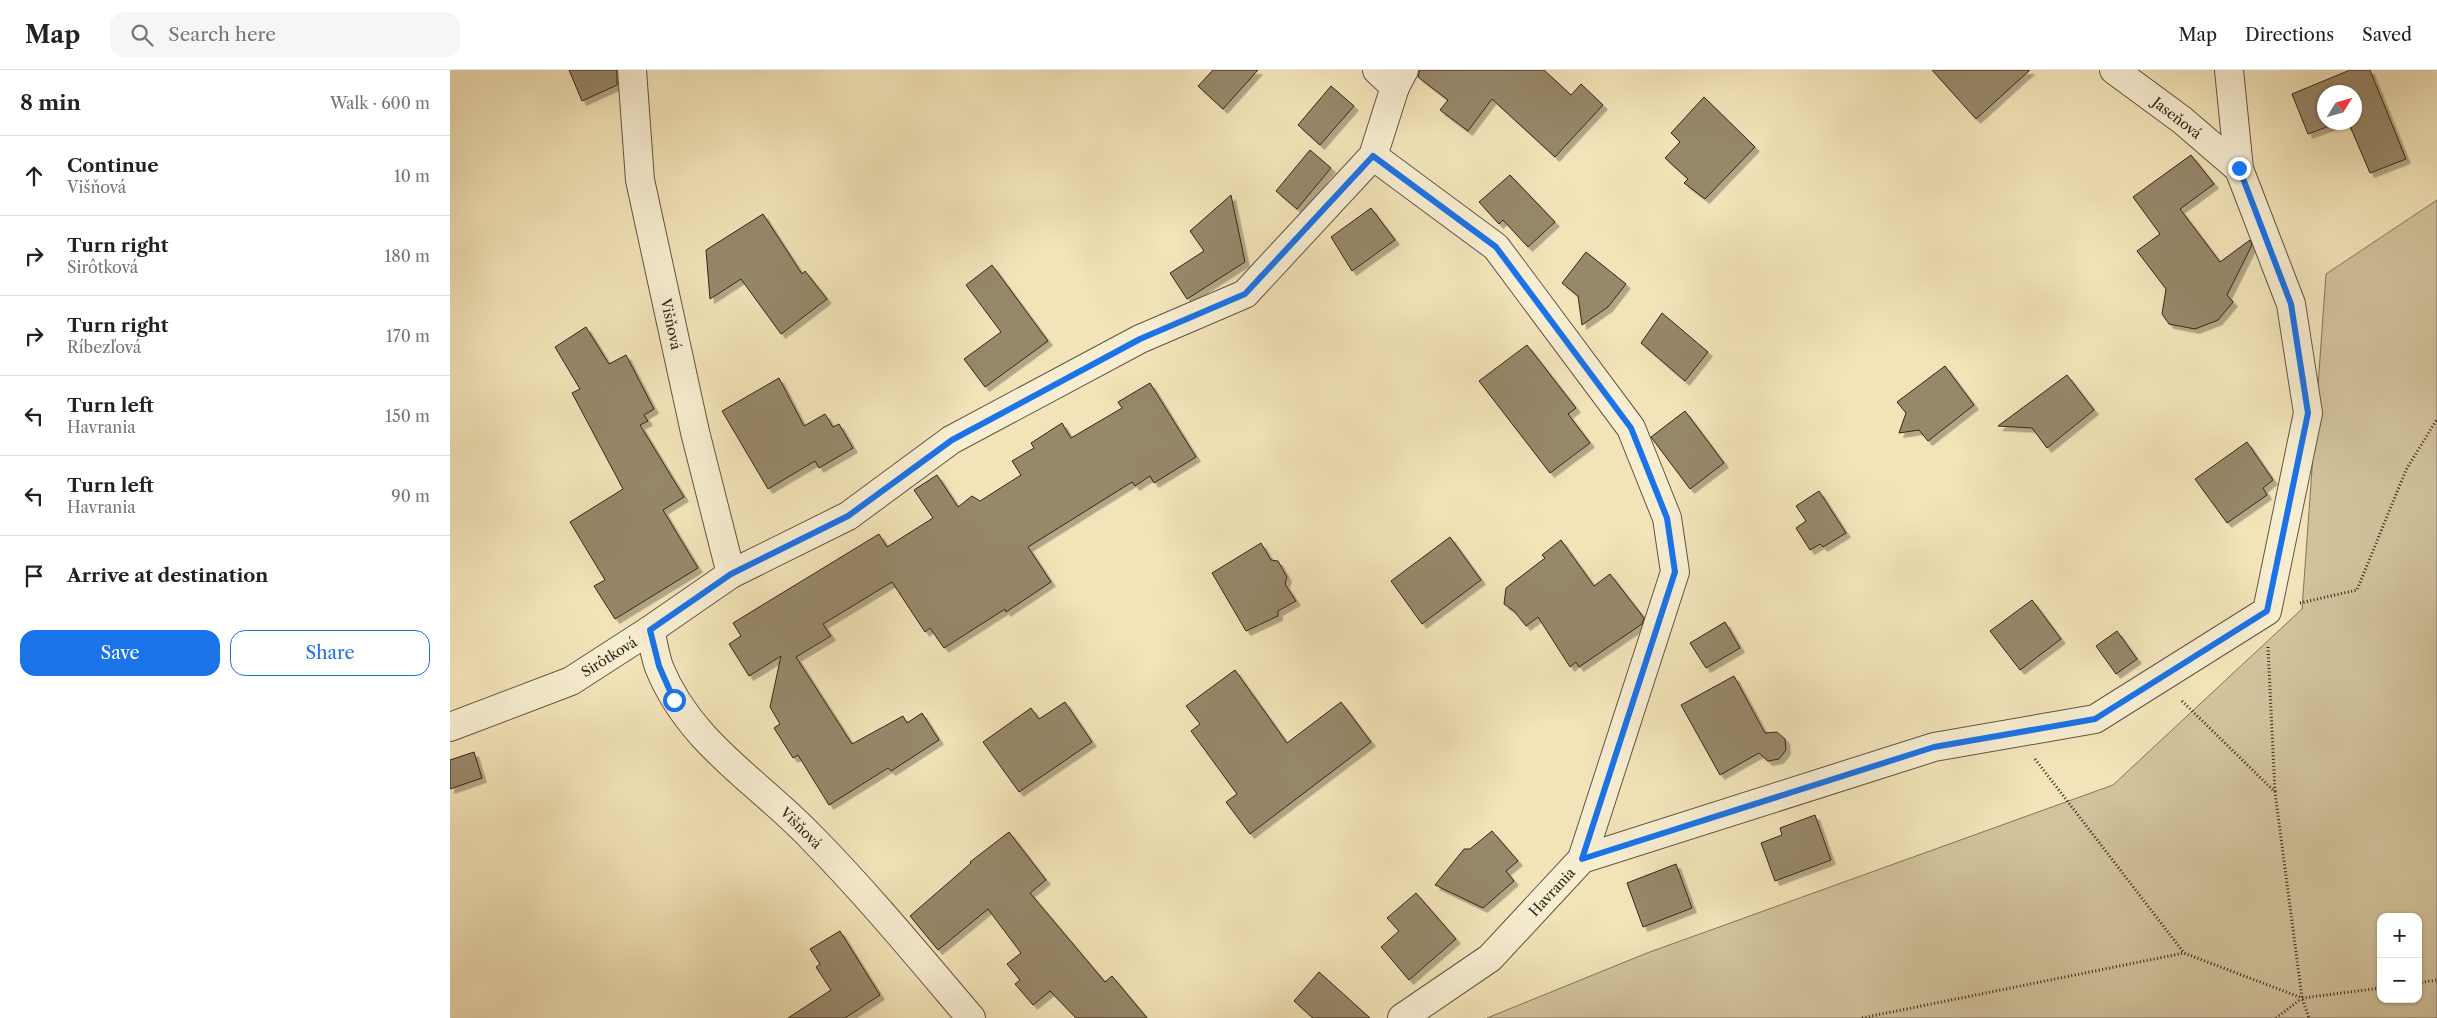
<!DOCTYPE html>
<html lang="en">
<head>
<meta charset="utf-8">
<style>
	body { margin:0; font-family:"Libre Caslon Text",serif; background:#f6f6f6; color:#222 }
	.controls { position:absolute; right:15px; bottom:15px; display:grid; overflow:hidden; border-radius:10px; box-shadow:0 1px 4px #0004 }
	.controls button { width:45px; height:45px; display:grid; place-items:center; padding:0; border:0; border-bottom:1px solid #e0e0e0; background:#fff; color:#222; font:25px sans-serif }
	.compass { position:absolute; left:1867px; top:15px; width:45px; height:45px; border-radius:50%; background:#fff; box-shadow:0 1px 4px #0004; rotate:53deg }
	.stop { position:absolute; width:15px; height:15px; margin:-11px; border:4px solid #1a73e8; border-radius:50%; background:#fff }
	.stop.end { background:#1a73e8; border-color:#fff; box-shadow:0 1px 5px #0008 }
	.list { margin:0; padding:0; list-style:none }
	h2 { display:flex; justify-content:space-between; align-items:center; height:65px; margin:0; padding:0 20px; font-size:21px }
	h2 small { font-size:16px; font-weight:400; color:#767676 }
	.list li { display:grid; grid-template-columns:32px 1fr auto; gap:15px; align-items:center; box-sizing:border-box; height:80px; padding:0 20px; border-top:1px solid #e0e0e0 }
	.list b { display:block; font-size:19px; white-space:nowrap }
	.list p { margin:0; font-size:16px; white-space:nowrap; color:#767676 }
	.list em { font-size:16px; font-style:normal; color:#767676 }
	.actions { display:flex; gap:10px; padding:15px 20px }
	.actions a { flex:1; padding:11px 0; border:1px solid #1a73e8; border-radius:15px; text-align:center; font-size:18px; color:#1a73e8 }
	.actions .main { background:#1a73e8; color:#fff }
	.icon { flex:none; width:28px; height:28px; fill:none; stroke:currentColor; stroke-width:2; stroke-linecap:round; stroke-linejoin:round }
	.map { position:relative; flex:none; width:1987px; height:948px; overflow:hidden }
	header { display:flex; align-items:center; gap:30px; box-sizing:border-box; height:70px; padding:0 25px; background:#fff; border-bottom:1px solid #e0e0e0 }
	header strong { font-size:24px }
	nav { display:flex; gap:28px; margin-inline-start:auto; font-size:18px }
	.search { width:350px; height:45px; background:#f6f6f6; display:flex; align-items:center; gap:12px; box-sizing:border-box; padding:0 18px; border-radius:15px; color:#767676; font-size:19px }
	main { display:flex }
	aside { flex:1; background:#fff }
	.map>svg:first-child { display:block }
	.green { fill:#d2c39d; stroke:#84745a; fill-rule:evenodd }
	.building { fill:#97886b; stroke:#352518; filter:url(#shadow) }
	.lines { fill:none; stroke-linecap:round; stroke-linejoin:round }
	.minor-casing { stroke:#645440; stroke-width:30 }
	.path { stroke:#352518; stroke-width:3; stroke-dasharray:1 2.5; stroke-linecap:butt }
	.minor { stroke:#f7edd1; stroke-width:28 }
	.route { stroke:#1a73e8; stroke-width:6 }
	.labels { text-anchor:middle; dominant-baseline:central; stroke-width:4.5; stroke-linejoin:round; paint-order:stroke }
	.street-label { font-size:14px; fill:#352518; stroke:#f7edd1 }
</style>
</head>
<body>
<header>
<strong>Map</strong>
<div class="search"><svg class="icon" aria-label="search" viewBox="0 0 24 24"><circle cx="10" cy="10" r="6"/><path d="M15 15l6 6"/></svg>Search here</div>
<nav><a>Map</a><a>Directions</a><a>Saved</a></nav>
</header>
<main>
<aside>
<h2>8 min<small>Walk · 600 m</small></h2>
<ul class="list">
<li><svg class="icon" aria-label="ahead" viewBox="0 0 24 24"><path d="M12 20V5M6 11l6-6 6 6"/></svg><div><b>Continue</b><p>Višňová</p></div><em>10 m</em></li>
<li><svg class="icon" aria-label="right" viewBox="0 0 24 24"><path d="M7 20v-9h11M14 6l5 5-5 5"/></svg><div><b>Turn right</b><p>Sirôtková</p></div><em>180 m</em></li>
<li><svg class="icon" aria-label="right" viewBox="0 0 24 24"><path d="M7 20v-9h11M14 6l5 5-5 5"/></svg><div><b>Turn right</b><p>Ríbezľová</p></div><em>170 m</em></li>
<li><svg class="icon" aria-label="left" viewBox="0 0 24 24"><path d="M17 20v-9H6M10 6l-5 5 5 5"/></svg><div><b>Turn left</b><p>Havrania</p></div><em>150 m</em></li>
<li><svg class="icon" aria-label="left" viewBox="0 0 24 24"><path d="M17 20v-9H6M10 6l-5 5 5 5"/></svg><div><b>Turn left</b><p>Havrania</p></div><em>90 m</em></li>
<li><svg class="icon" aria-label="arrive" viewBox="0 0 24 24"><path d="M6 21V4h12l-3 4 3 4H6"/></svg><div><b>Arrive at destination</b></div></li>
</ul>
<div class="actions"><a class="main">Save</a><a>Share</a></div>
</aside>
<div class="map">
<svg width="1987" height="948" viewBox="0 0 1987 948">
	<defs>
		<filter id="shadow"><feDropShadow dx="4.5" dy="4.5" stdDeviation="0" flood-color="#0004"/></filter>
	</defs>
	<rect width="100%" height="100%" fill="#f2e3b8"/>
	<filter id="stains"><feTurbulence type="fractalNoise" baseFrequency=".004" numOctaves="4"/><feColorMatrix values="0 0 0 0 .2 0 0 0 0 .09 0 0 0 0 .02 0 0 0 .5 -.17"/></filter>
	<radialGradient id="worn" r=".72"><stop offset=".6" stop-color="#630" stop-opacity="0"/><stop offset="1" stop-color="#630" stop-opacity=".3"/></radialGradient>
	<path class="green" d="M 1987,130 L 1987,948 L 1037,948 L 1197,883 L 1663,715 L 1852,539 L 1876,204 ZM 1931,847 L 1968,847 L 1968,929 L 1931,929 Z"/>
	<g class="building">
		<path d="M 119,0 L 167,0 L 167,15 L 132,31 Z"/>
		<path d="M 763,0 L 808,0 L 773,39 L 748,16 Z"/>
		<path d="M 970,0 L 1094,0 L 1121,25 L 1131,14 L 1153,35 L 1105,87 L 1042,29 L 1018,61 L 990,40 L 998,30 L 968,7 Z"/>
		<path d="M 1482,0 L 1580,0 L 1526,49 Z"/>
		<path d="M 1900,0 L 1920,0 L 1956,89 L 1920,103 L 1900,56 L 1897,57 L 1895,52 L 1904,52 L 1904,22 L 1874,22 L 1874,52 L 1890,52 L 1858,64 L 1842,24 Z"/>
		<path d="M 881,16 L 904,36 L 870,75 L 848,55 Z"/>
		<path d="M 1254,27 L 1305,77 L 1255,129 L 1234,113 L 1238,109 L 1215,88 L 1230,72 L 1221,63 Z"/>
		<path d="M 860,80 L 881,98 L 847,139 L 826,121 Z"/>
		<path d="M 1741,85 L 1764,114 L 1730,139 L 1770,192 L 1800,170 L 1802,175 L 1777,225 L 1783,232 L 1768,250 L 1745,259 L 1719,254 L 1712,244 L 1716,219 L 1687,181 L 1710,164 L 1683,127 Z"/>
		<path d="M 1060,105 L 1105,152 L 1078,177 L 1053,150 L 1049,154 L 1029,132 Z"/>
		<path d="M 781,125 L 795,192 L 737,229 L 720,203 L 754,181 L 740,161 Z"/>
		<path d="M 921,138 L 945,170 L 902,201 L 881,167 Z"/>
		<path d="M 313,144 L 352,204 L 355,201 L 377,229 L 331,264 L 291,209 L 260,229 L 256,180 Z"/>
		<path d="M 1136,182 L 1176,214 L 1158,237 L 1132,255 L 1128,226 L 1112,213 Z"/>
		<path d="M 542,195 L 598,271 L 535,317 L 514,289 L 551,262 L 516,215 Z"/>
		<path d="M 1212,243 L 1258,282 L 1235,311 L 1191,273 Z"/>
		<path d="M 136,257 L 159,294 L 176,285 L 204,339 L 194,345 L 198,351 L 190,355 L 234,427 L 213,440 L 248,498 L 165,549 L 144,516 L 155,510 L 120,452 L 173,419 L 122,323 L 130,319 L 105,277 Z"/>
		<path d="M 1077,275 L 1126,338 L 1118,344 L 1140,373 L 1100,403 L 1029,311 Z"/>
		<path d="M 1495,296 L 1524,335 L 1478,371 L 1469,360 L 1449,363 L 1456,343 L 1447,332 Z"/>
		<path d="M 1617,305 L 1644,340 L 1597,378 L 1582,358 L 1548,356 Z"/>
		<path d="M 329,308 L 354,356 L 375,344 L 383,357 L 389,354 L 403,378 L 369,398 L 365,391 L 318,419 L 272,341 Z"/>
		<path d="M 700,313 L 746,387 L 704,413 L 700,406 L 685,416 L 682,412 L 578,477 L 601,512 L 556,542 L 555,539 L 494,578 L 480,558 L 475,562 L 442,512 L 373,554 L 381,566 L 346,587 L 402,674 L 453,646 L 457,653 L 472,643 L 489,670 L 441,701 L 438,698 L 379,735 L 348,685 L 343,688 L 324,658 L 330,654 L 320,637 L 331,586 L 299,606 L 279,574 L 291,566 L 283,553 L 429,464 L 437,477 L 483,448 L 464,420 L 487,405 L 508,437 L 522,426 L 530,431 L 571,405 L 562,391 L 584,378 L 581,373 L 612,353 L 621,368 L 672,338 L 668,332 Z"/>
		<path d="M 1235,341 L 1274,393 L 1240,419 L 1201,367 Z"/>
		<path d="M 1797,372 L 1823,410 L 1813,418 L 1817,425 L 1777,453 L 1745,409 Z"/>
		<path d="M 1369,421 L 1396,463 L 1373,477 L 1370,474 L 1360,480 L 1346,458 L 1356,451 L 1346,436 Z"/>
		<path d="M 1000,467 L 1031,510 L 972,554 L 941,511 Z"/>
		<path d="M 1111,470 L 1144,516 L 1160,504 L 1194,548 L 1192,554 L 1129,597 L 1126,592 L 1120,597 L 1088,547 L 1076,556 L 1064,541 L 1054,534 L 1056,518 L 1095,488 L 1092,485 Z"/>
		<path d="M 811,473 L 821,490 L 828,491 L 837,507 L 835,514 L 846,531 L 828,541 L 828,546 L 796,561 L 762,503 Z"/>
		<path d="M 1582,530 L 1611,569 L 1570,600 L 1540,561 Z"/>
		<path d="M 1275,552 L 1290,578 L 1256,598 L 1240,573 Z"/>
		<path d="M 1667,561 L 1687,589 L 1666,604 L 1646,576 Z"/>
		<path d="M 785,600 L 837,673 L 891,632 L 921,672 L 800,764 L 776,732 L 787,724 L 741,661 L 750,654 L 736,636 Z"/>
		<path d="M 1284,606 L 1315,663 L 1327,662 L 1335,669 L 1336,680 L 1329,689 L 1318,691 L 1309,683 L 1270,705 L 1231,635 Z"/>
		<path d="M 615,632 L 642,672 L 569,722 L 533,672 L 581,638 L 589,649 Z"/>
		<path d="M 24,682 L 32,708 L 0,719 L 0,690 Z"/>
		<path d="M 1365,745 L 1381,790 L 1325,811 L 1311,773 L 1332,765 L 1330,758 Z"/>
		<path d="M 1042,761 L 1068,791 L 1056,801 L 1064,811 L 1033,838 L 985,815 L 1014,779 L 1020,779 Z"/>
		<path d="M 559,762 L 596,810 L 580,823 L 655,912 L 662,906 L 697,948 L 626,948 L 600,921 L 583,935 L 565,914 L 570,910 L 557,894 L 571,883 L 538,839 L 488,880 L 460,846 L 521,793 L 520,792 Z"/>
		<path d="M 1226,794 L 1242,838 L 1193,857 L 1177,813 Z"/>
		<path d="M 966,823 L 1006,869 L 959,910 L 931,877 L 949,861 L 937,848 Z"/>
		<path d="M 390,861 L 430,925 L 395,948 L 338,948 L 381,920 L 366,897 L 370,894 L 360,879 Z"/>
		<path d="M 869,902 L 920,948 L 863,948 L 844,931 Z"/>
	</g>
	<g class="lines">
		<defs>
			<g id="minor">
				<path d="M 182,0 L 190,110 L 245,362 L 281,504"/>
				<path d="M 927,0 L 945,17"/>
				<path d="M 1664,0 L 1732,50 L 1789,99"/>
				<path d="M 923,86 L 1046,177 L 1181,358 L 1217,448 L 1225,502 L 1132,789"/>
				<path d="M 200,560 C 203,572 205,586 209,597 C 240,674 308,711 362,768 C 418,825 469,887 521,948"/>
				<path d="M 0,657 L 121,611 L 200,560 L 281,504 L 398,446 L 501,370 L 690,269 L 795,224 L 923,86 L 945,17 L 954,0"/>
				<path d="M 952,948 L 1040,888 L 1132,789 L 1484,677 L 1645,649 L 1817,541 L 1858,343 L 1841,234 L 1789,99 L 1779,0"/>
			</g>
		</defs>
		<use href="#minor" class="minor-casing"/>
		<g class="path">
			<path d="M 1850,533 L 1907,520 L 1956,400 L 1987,349"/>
			<path d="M 1818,577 L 1825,722"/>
			<path d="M 1732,631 L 1825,722 L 1852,928 L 1859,948"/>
			<path d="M 1585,689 L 1734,883"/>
			<path d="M 1968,913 L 1987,910"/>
			<path d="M 1412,948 L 1734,883 L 1852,928 L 1931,918"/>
			<path d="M 1826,948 L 1851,929"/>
		</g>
		<use href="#minor" class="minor"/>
	</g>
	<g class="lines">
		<path class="route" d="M 224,630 L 209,596 L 200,560 L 281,504 L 398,446 L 502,370 L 690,269 L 795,224 L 923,86 L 1046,177 L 1181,358 L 1217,448 L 1225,502 L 1132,789 L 1484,677 L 1645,649 L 1817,541 L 1858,343 L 1841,234 L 1789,98"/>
	</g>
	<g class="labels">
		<g class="street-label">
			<text transform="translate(1727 48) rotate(38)">Jaseňová</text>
			<text transform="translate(221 254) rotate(78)">Višňová</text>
			<text transform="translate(159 587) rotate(-32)">Sirôtková</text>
			<text transform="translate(351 758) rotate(45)">Višňová</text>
			<text transform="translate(1102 822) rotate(-47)">Havrania</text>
		</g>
	</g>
	<rect width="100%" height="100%" filter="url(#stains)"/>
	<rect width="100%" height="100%" fill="url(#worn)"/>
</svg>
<div class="controls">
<button>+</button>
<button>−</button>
</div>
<svg class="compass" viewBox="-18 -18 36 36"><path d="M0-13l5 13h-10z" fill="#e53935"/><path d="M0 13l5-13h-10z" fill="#767676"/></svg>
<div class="stop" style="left:224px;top:630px"></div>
<div class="stop end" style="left:1789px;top:98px"></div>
</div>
</main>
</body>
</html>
